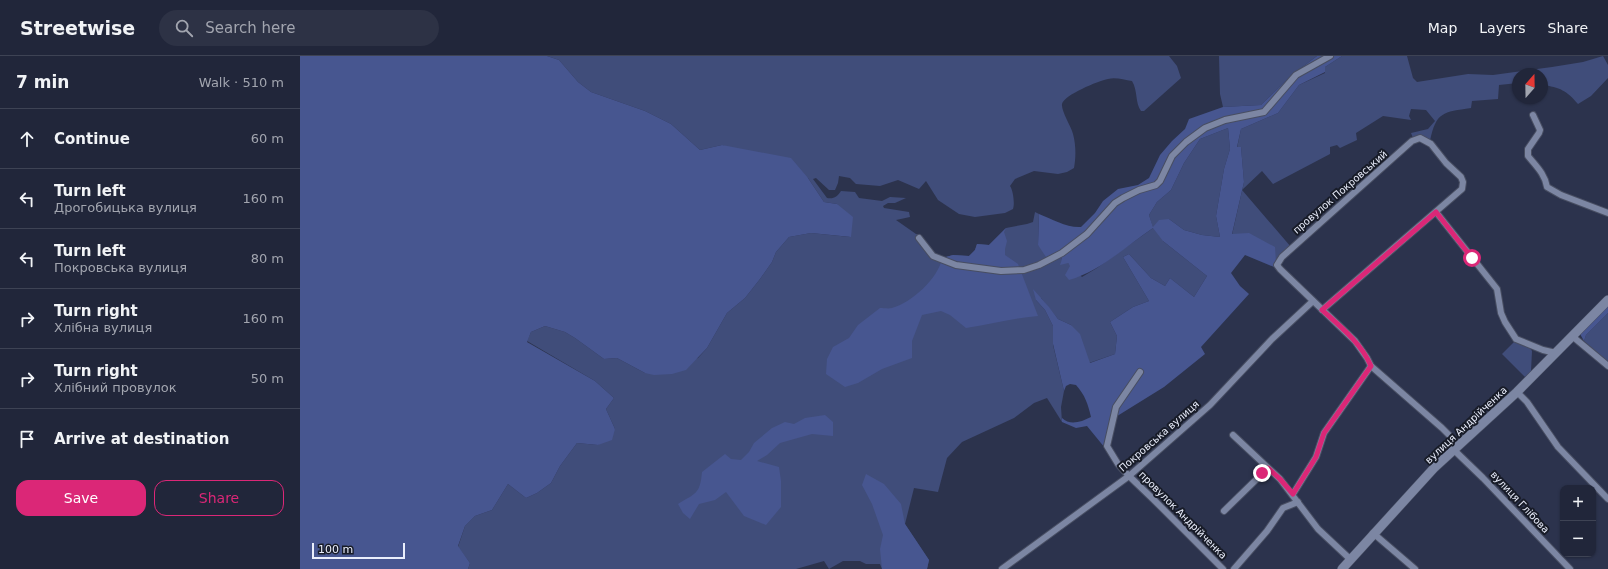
<!DOCTYPE html>
<html lang="en">
<head>
<meta charset="utf-8">
<style>
	body { margin:0; font-family:"DejaVu Sans",sans-serif; background:#2d3245; color:#f1f3f6 }
	.controls { position:absolute; right:12px; bottom:12px; display:grid; overflow:hidden; border-radius:8px; box-shadow:0 1px 3px #0004 }
	.controls button { width:36px; height:36px; display:grid; place-items:center; padding:0; border:0; border-bottom:1px solid #3e4354; background:#21263a; color:#f1f3f6; font:20px sans-serif }
	.compass { position:absolute; left:1212px; top:12px; width:36px; height:36px; border-radius:50%; background:#21263a; box-shadow:0 1px 3px #0004; rotate:20deg }
	.scale { position:absolute; left:12px; bottom:10px; width:93px; box-sizing:border-box; padding-left:4px; border:2px solid #eaeefc; border-top:0; font-size:11px; line-height:14px; white-space:nowrap; color:#eaeefc; -webkit-text-stroke:3px #181c28; paint-order:stroke }
	.stop { position:absolute; width:12px; height:12px; margin:-9px; border:3px solid #db2777; border-radius:50%; background:#fff }
	.stop.end { background:#db2777; border-color:#fff; box-shadow:0 1px 4px #0008 }
	.list { margin:0; padding:0; list-style:none }
	h2 { display:flex; justify-content:space-between; align-items:center; height:52px; margin:0; padding:0 16px; font-size:17px }
	h2 small { font-size:13px; font-weight:400; color:#a2a5af }
	.list li { display:grid; grid-template-columns:26px 1fr auto; gap:12px; align-items:center; box-sizing:border-box; height:60px; padding:0 16px; border-top:1px solid #3e4354 }
	.list b { display:block; font-size:15px; white-space:nowrap }
	.list p { margin:0; font-size:13px; white-space:nowrap; color:#a2a5af }
	.list em { font-size:13px; font-style:normal; color:#a2a5af }
	.actions { display:flex; gap:8px; padding:12px 16px }
	.actions a { flex:1; padding:9px 0; border:1px solid #db2777; border-radius:12px; text-align:center; font-size:14px; color:#db2777 }
	.actions .main { background:#db2777; color:#fff }
	.icon { flex:none; width:22px; height:22px; fill:none; stroke:currentColor; stroke-width:2; stroke-linecap:round; stroke-linejoin:round }
	.map { position:relative; flex:none; width:1308px; height:513px; overflow:hidden }
	header { display:flex; align-items:center; gap:24px; box-sizing:border-box; height:56px; padding:0 20px; background:#21263a; border-bottom:1px solid #3e4354 }
	header strong { font-size:19px }
	nav { display:flex; gap:22px; margin-inline-start:auto; font-size:14px }
	.search { width:280px; height:36px; background:#2d3245; display:flex; align-items:center; gap:10px; box-sizing:border-box; padding:0 14px; border-radius:22px; color:#a2a5af; font-size:15px }
	main { display:flex }
	aside { flex:1; background:#21263a }
	.map>svg:first-child { display:block }
	.green { fill:#404d7a }
	.forest { fill:#475690; fill-rule:evenodd }
	.lines { fill:none; stroke-linecap:round; stroke-linejoin:round }
	.street-casing { stroke:#484e62; stroke-width:8 }
	.secondary-casing { stroke:#484e62; stroke-width:10 }
	.street { stroke:#7c86a3; stroke-width:6 }
	.secondary { stroke:#7c86a3; stroke-width:9 }
	.route { stroke:#db2777; stroke-width:5 }
	.labels { text-anchor:middle; dominant-baseline:central; stroke-width:4; stroke-linejoin:round; paint-order:stroke }
	.street-label { font-size:10px; fill:#eaeefc; stroke:#181c28 }
</style>
</head>
<body>
<header>
<strong>Streetwise</strong>
<div class="search"><svg class="icon" aria-label="search" viewBox="0 0 24 24"><circle cx="10" cy="10" r="6"/><path d="M15 15l6 6"/></svg>Search here</div>
<nav><a>Map</a><a>Layers</a><a>Share</a></nav>
</header>
<main>
<aside>
<h2>7 min<small>Walk · 510 m</small></h2>
<ul class="list">
<li><svg class="icon" aria-label="ahead" viewBox="0 0 24 24"><path d="M12 20V5M6 11l6-6 6 6"/></svg><div><b>Continue</b></div><em>60 m</em></li>
<li><svg class="icon" aria-label="left" viewBox="0 0 24 24"><path d="M17 20v-9H6M10 6l-5 5 5 5"/></svg><div><b>Turn left</b><p>Дрогобицька вулиця</p></div><em>160 m</em></li>
<li><svg class="icon" aria-label="left" viewBox="0 0 24 24"><path d="M17 20v-9H6M10 6l-5 5 5 5"/></svg><div><b>Turn left</b><p>Покровська вулиця</p></div><em>80 m</em></li>
<li><svg class="icon" aria-label="right" viewBox="0 0 24 24"><path d="M7 20v-9h11M14 6l5 5-5 5"/></svg><div><b>Turn right</b><p>Хлібна вулиця</p></div><em>160 m</em></li>
<li><svg class="icon" aria-label="right" viewBox="0 0 24 24"><path d="M7 20v-9h11M14 6l5 5-5 5"/></svg><div><b>Turn right</b><p>Хлібний провулок</p></div><em>50 m</em></li>
<li><svg class="icon" aria-label="arrive" viewBox="0 0 24 24"><path d="M6 21V4h12l-3 4 3 4H6"/></svg><div><b>Arrive at destination</b></div></li>
</ul>
<div class="actions"><a class="main">Save</a><a>Share</a></div>
</aside>
<div class="map">
<svg width="1308" height="513" viewBox="0 0 1308 513">
	<rect width="100%" height="100%" fill="#2c334d"/>
	<g class="green">
		<path d="M 247,0 L 869,0 L 877,10 L 881,22 L 844,55 L 841,55 C 835,47 838,35 832,25 C 824,24 816,21 808,23 C 798,25 764,39 762,48 C 761,55 771,70 773,78 C 776,89 776,101 774,112 L 767,116 L 758,118 L 734,115 L 715,123 L 710,130 C 713,134 715,148 713,153 L 705,157 L 675,161 L 659,158 L 638,144 L 626,125 L 619,133 L 598,124 L 580,130 L 556,128 L 550,122 L 539,120 L 538,127 L 535,134 L 529,134 L 516,122 L 513,123 L 527,142 C 534,143 537,141 541,135 L 555,136 L 559,142 L 582,145 L 590,141 L 606,142 L 595,147 L 588,147 L 583,150 L 584,152 L 609,156 L 610,161 L 596,164 L 616,178 L 621,179 L 622,184 L 634,199 L 642,202 L 653,199 L 669,200 L 675,194 L 677,188 L 689,189 L 706,172 L 727,168 L 733,166 L 735,156 L 739,158 L 738,189 L 758,197 L 762,203 L 768,207 L 782,221 L 797,212 L 853,172 L 849,159 L 857,146 L 871,134 L 884,107 L 900,83 L 928,72 L 930,93 L 924,113 L 916,160 L 920,181 L 902,179 L 884,174 L 869,163 L 863,185 L 907,220 L 894,241 L 870,222 L 865,230 L 851,222 L 829,198 L 823,201 L 849,245 L 833,251 L 810,266 L 817,280 L 815,298 L 789,307 L 771,269 L 758,263 L 741,242 L 736,244 L 745,254 L 753,270 L 753,289 L 764,335 L 761,351 L 762,366 L 747,342 L 734,347 L 714,362 L 662,386 L 647,402 L 638,436 L 614,432 L 605,468 L 629,504 L 627,513 L 582,513 L 580,508 L 566,508 L 560,505 L 543,505 L 529,513 L 524,505 L 496,513 L 168,513 L 170,507 L 158,491 L 165,470 L 175,460 L 192,454 L 208,428 L 226,442 L 237,437 L 251,427 L 260,410 L 277,387 L 298,389 L 315,373 L 306,353 L 314,342 L 295,325 L 227,285 L 231,276 L 245,270 L 265,276 L 275,282 L 304,303 L 317,302 L 345,317 L 398,302 L 407,292 L 427,257 L 445,242 L 460,223 L 472,206 L 476,196 L 489,181 L 511,177 L 550,181 L 537,148 L 524,146 L 508,122 L 422,89 L 400,94 L 371,68 L 345,55 L 291,36 L 278,26 L 259,4 Z"/>
		<path d="M 919,0 L 1017,0 L 993,18 L 961,49 L 923,51 L 920,38 Z"/>
		<path d="M 1042,0 L 1107,0 L 1113,22 L 1117,26 L 1168,18 L 1193,19 L 1252,11 L 1283,6 L 1303,0 L 1308,9 L 1308,22 L 1291,40 L 1278,48 C 1267,35 1260,31 1242,29 L 1242,18 L 1218,18 L 1218,27 L 1199,29 L 1198,43 L 1172,45 L 1171,52 C 1143,56 1136,56 1130,85 L 1124,80 L 1113,82 L 1111,77 L 1128,73 L 1135,65 L 1126,54 L 1111,53 L 1109,60 L 1111,64 L 1083,60 L 1056,77 L 1057,84 L 1040,92 L 1037,89 L 1030,91 L 1030,98 L 973,128 L 962,115 L 942,134 L 991,191 L 976,207 L 932,179 L 944,126 L 941,91 L 937,92 L 941,73 L 978,57 L 999,29 L 1025,17 L 1025,11 Z"/>
		<path d="M 1308,257 L 1308,306 L 1284,285 L 1286,279 Z"/>
		<path d="M 1215,285 L 1228,289 L 1232,295 L 1231,315 L 1225,321 L 1202,298 Z"/>
	</g>
	<g class="forest">
		<path d="M 0,0 L 247,0 L 259,4 L 278,26 L 291,36 L 345,55 L 371,68 L 400,94 L 422,89 L 491,102 L 508,122 L 524,146 L 537,148 L 553,161 L 551,181 L 511,177 L 489,181 L 476,196 L 472,206 L 460,223 L 445,242 L 427,257 L 407,292 L 386,314 L 372,318 L 354,319 L 345,317 L 317,302 L 304,303 L 275,282 L 265,276 L 245,270 L 231,276 L 227,286 L 295,325 L 314,342 L 306,353 L 315,373 L 312,384 L 298,389 L 277,387 L 260,410 L 251,427 L 237,437 L 226,442 L 208,428 L 192,454 L 175,460 L 165,470 L 158,490 L 170,507 L 168,513 L 0,513 Z"/>
		<path d="M 1017,0 L 1042,0 L 1025,11 L 1025,16 L 999,29 L 978,57 L 941,73 L 937,91 L 941,91 L 944,126 L 932,178 L 949,177 L 975,191 L 976,207 L 974,211 L 945,199 L 931,217 L 940,230 L 949,238 L 901,291 L 905,298 L 864,331 L 814,362 L 805,392 L 787,370 L 776,372 L 762,366 L 762,362 C 770,370 781,366 791,361 C 788,348 785,339 776,329 L 770,328 L 766,330 L 764,335 L 753,288 L 753,270 L 745,254 L 736,244 L 733,233 L 749,251 L 758,263 L 771,269 L 780,278 L 790,307 L 815,298 L 817,280 L 810,266 L 833,251 L 849,245 L 823,201 L 829,198 L 851,222 L 865,230 L 870,222 L 894,241 L 907,220 L 863,185 L 853,172 C 826,190 801,215 769,224 L 765,219 L 770,210 L 768,207 L 760,209 L 762,203 L 758,197 L 746,201 L 738,189 L 739,158 C 752,163 767,172 781,171 L 795,157 L 803,145 L 818,133 L 838,129 L 849,122 L 860,99 L 872,85 L 885,73 L 889,63 L 923,51 L 961,49 L 993,18 ZM 928,72 L 930,93 L 924,113 L 916,160 L 920,181 L 902,179 L 884,174 L 869,163 L 859,164 L 853,171 L 849,159 L 857,146 L 871,134 L 884,107 L 900,83 Z"/>
		<path d="M 706,172 L 704,176 L 707,185 L 705,193 L 705,199 L 718,208 L 738,260 C 713,262 691,268 666,272 L 650,259 L 641,255 L 622,259 L 612,285 L 612,302 L 582,313 L 558,327 L 545,331 L 526,318 L 527,303 L 533,291 L 549,282 L 558,269 L 580,252 C 583,252 589,253 592,252 C 611,247 639,222 642,202 L 653,199 L 669,200 L 675,194 L 677,188 L 689,189 Z"/>
		<path d="M 1308,249 L 1308,257 L 1286,279 L 1284,285 L 1280,278 Z"/>
		<path d="M 525,359 L 533,366 L 533,380 L 512,378 L 480,387 L 467,399 L 457,405 L 479,411 L 481,425 L 481,451 L 466,469 L 444,460 L 426,436 L 415,444 L 399,448 L 390,463 L 383,457 L 378,448 C 396,437 400,438 402,416 L 425,398 L 431,403 L 441,404 L 449,396 L 454,387 L 472,372 L 485,366 L 494,368 L 505,362 Z"/>
		<path d="M 566,418 L 584,428 L 601,448 L 605,468 L 629,504 L 627,513 L 582,513 L 580,493 L 583,479 L 572,448 L 562,429 Z"/>
	</g>
	<g class="lines">
		<defs>
			<g id="street">
				<path d="M 1233,59 L 1240,74 L 1239,77 L 1228,93 L 1228,100 C 1236,110 1245,118 1247,131 L 1261,139 L 1308,157"/>
				<path d="M 1136,156 L 1197,233 L 1201,257 L 1205,266 L 1216,283 L 1243,294 L 1256,297"/>
				<path d="M 619,182 L 633,200 L 656,209 L 701,215 L 724,214 L 739,209 L 762,197 L 787,178 L 815,147 L 823,142 L 839,134 L 856,129 L 860,125 L 872,100 L 886,86 L 905,72 L 925,64 L 964,56 L 996,19 L 1030,0"/>
				<path d="M 1022,254 L 1162,133 L 1163,126 L 1161,121 L 1146,107 L 1131,88 L 1120,82 L 1112,85 L 982,201 L 977,209 L 980,213 L 1055,285 L 1067,302 L 1071,310 L 1142,372 L 1159,389"/>
				<path d="M 1272,280 L 1308,310"/>
				<path d="M 840,316 L 816,351 L 807,390 L 818,408 L 829,420 L 853,443 L 923,513"/>
				<path d="M 1217,336 L 1227,346 L 1258,391 L 1308,443"/>
				<path d="M 933,379 L 980,423 L 1018,473 L 1050,503"/>
				<path d="M 1154,394 L 1183,422 L 1270,513"/>
				<path d="M 993,438 L 1016,401 L 1024,377 L 1071,310"/>
				<path d="M 924,455 L 968,412"/>
				<path d="M 1073,477 L 1115,513"/>
				<path d="M 702,513 L 829,420 L 910,349 L 972,283 L 1013,245"/>
				<path d="M 934,513 L 967,475 L 983,452 L 998,446"/>
			</g>
			<path id="secondary" d="M 1042,513 L 1134,412 L 1217,336 L 1308,244"/>
		</defs>
		<use href="#street" class="street-casing"/>
		<use href="#secondary" class="secondary-casing"/>
		<use href="#street" class="street"/>
		<use href="#secondary" class="secondary"/>
	</g>
	<g class="lines">
		<path class="route" d="M 962,417 L 968,412 L 980,423 L 993,438 L 1016,401 L 1024,377 L 1071,310 C 1061,287 1041,271 1022,254 L 1136,156 L 1172,202"/>
	</g>
	<g class="labels">
		<g class="street-label">
			<text transform="translate(1040 136) rotate(-41)">провулок Покровський</text>
			<text transform="translate(1166 369) rotate(-43)">вулиця Андрійченка</text>
			<text transform="translate(859 380) rotate(-41)">Покровська вулиця</text>
			<text transform="translate(1220 446) rotate(47)">вулиця Глібова</text>
			<text transform="translate(883 459) rotate(45)">провулок Андрійченка</text>
		</g>
	</g>
</svg>
<div class="controls">
<button>+</button>
<button>−</button>
</div>
<svg class="compass" viewBox="-18 -18 36 36"><path d="M0-13l5 13h-10z" fill="#e53935"/><path d="M0 13l5-13h-10z" fill="#a2a5af"/></svg>
<div class="scale">100 m</div>
<div class="stop" style="left:1172px;top:202px"></div>
<div class="stop end" style="left:962px;top:417px"></div>
</div>
</main>
</body>
</html>
